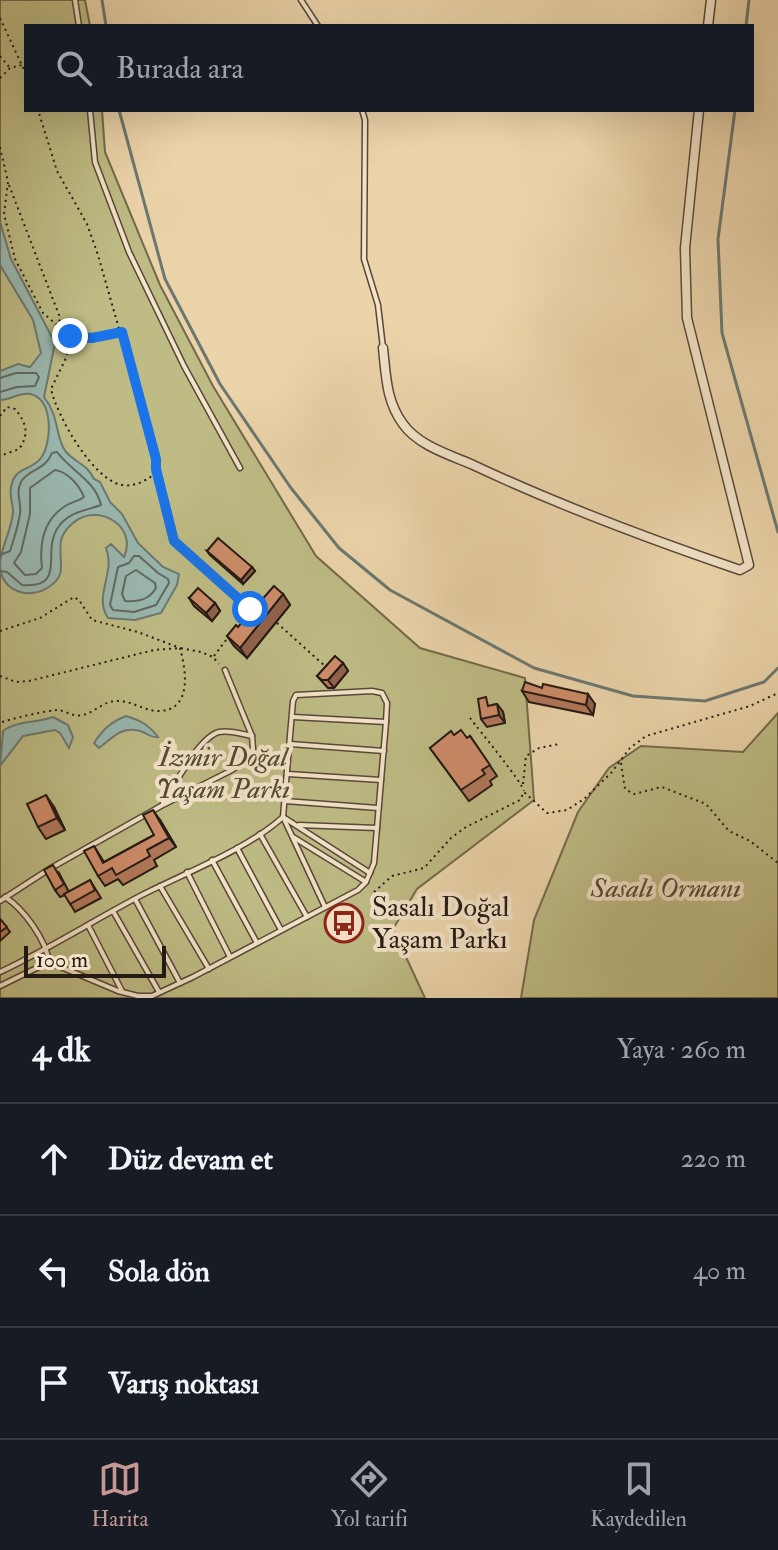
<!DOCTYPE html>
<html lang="tr">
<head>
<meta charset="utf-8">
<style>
	body { margin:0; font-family:"IM FELL Double Pica",serif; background:#242831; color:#f1f3f6 }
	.scale { position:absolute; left:24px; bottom:20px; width:142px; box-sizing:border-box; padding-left:8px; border:4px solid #261a15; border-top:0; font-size:22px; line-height:28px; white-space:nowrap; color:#261a15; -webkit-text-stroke:6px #f3e3c8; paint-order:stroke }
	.stop { position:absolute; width:24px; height:24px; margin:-18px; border:6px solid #1a73e8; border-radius:50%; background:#fff }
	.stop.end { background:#1a73e8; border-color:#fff; box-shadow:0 2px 8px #0008 }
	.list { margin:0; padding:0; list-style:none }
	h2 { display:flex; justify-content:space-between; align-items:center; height:104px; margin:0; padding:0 32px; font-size:34px }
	h2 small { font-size:26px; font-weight:400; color:#9ea1a6 }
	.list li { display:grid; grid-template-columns:52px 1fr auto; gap:24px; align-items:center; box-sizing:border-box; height:112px; padding:0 32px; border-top:2px solid #363941 }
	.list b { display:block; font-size:30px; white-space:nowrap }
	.list em { font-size:26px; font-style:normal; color:#9ea1a6 }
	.icon { flex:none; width:44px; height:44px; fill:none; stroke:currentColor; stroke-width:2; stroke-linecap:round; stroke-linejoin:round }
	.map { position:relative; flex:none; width:778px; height:998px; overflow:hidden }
	.search { position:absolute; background:#171b24; box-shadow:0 8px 32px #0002; left:24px; right:24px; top:24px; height:88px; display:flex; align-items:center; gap:20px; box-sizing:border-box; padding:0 28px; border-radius:0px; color:#9ea1a6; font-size:30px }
	.sheet { height:440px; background:#171b24 }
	nav { display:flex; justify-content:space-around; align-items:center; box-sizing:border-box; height:112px; border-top:2px solid #363941; background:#171b24; font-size:22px; color:#9ea1a6 }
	nav a { display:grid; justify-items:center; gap:4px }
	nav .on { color:#c59692 }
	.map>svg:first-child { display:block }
	.green { fill:#bebb84; stroke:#726a4c; stroke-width:2 }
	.water { fill:#99b7af; stroke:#6b7871; stroke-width:2 }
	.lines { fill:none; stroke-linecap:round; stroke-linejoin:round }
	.shore { stroke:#606862; stroke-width:2 }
	.stream { stroke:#6b7871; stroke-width:3 }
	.lane-casing { stroke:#58483a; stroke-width:7 }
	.street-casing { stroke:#58483a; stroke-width:11 }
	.path { stroke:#261a15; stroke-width:2; stroke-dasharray:2 4; stroke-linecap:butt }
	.lane { stroke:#f3e3c8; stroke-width:4 }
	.street { stroke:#f3e3c8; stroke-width:8 }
	.wall { fill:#b0785a; stroke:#261a15; stroke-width:2 }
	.shaded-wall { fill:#90624a; stroke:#261a15; stroke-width:2 }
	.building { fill:#cd8c69; stroke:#261a15; stroke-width:2 }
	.route { stroke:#1a73e8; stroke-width:10 }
	.labels { text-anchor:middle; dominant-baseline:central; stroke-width:8; stroke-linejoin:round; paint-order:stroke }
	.park-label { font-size:28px; font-style:italic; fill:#544a36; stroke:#f3e3c8 }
	.poi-label { font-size:28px; fill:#261a15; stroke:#f3e3c8; text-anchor:start }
</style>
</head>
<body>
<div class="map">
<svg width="778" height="998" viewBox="0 0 778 998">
	<rect width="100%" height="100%" fill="#ecd4aa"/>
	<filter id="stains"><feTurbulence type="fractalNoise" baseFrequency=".0025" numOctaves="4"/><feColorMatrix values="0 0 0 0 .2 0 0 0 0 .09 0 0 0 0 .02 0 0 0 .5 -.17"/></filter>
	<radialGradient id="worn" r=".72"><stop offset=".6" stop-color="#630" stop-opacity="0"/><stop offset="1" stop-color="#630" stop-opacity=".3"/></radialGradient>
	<g class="green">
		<path d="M 0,0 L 85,0 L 90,26 L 26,26 L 26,110 L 102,110 L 105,152 L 160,285 L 213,386 L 316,556 L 420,648 L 525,678 L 534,800 L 417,889 L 393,929 L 425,998 L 0,998 Z"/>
		<path d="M 778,713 L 778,998 L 521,998 L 534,920 L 578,812 L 609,768 L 641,746 L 743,752 Z"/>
	</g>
	<g class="water">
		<path d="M 0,222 L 11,259 L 55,343 L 44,397 C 60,417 55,438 66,452 C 76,463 88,465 94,479 L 100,482 L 110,502 L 122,514 L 138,543 L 163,567 L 179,574 L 177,585 L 161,613 L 135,620 L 108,618 C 93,596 116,573 106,548 L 111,544 L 124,557 C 138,526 98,502 73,523 C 56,537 61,548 61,567 C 62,582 44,592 32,593 C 23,594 16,592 9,586 C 3,581 0,573 0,564 C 1,546 13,528 13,510 C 12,500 8,492 13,480 C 19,467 33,469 41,458 C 52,443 54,398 30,394 C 19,392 11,400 0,400 L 0,371 L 18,364 L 30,367 L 41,353 L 33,320 L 0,265 Z"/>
		<path d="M 126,716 C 140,720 149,725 158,737 C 149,738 148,733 140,731 C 120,726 113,738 99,748 L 94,743 C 103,729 111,722 126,716 Z"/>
		<path d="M 53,717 L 68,725 L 73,737 L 69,748 L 60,733 L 55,730 L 23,736 L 0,766 L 3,731 C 16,721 36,723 53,717 Z"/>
	</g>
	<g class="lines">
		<g class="shore">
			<path d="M 0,378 L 16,373 L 36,373 L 39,377 L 35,386 L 17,387 L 0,392"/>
			<path d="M 55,470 C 68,472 79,485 84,497 C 79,501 72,502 67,505 C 43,519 39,543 42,568 L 36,574 L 25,575 L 14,563 L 21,552 L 30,514 L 30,488 Z"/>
			<path d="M 0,555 L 10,551 C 14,539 18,526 20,514 C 22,503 15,494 21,482 C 28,469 45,471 52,453 L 57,452 C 72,472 95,480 101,505 C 85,511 67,512 57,529 C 42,552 67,589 22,585 L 7,572 L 0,571"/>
			<path d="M 134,556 L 139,556 L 158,573 L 168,579 L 169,583 L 156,605 L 134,612 L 113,610 L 110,605 L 118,567 L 129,563 Z"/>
			<path d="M 136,570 L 155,583 L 156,588 C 149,600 138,602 125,601 L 122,594 L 126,576 Z"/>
		</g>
		<g class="stream">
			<path d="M 102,0 L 106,26"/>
			<path d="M 746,26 L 749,0"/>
			<path d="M 119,110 L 165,279 L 220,384 L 291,488 L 339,548 L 390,590 L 534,668 L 633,696 L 705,701 L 764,682 L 778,668"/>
			<path d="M 735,110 L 718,239 L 722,333 L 778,532"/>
		</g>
		<defs>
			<g id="lane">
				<path d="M 75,0 L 79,26"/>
				<path d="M 301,0 L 318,26"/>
				<path d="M 90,110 L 95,162 L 129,252 L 184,366 L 240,468"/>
				<path d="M 362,110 L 365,120 L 364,259 L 378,305 L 383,348"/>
				<path d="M 293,717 L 386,722"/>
				<path d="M 290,744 L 384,751"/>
				<path d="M 288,774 L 381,780"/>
				<path d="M 285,801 L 378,808"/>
				<path d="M 163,803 C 175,785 199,737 219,732 C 230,730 242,734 252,736"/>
				<path d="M 283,817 L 370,873"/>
				<path d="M 284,819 L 325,907"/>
				<path d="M 299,825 L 377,828"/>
				<path d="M 260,834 L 307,917"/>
				<path d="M 293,837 L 366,882"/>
				<path d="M 237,848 L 281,930"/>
				<path d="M 212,860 L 257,943"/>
				<path d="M 187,872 L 230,957"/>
				<path d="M 160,886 L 209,969"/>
				<path d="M 5,897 C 24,909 46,940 49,962"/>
				<path d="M 135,899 L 180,983"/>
				<path d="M 0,901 L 51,868 L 161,806 L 232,770 L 245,760 L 253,749 L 252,736 L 225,670"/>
				<path d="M 113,911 L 159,992"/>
				<path d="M 88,925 L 122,991"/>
				<path d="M 0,972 C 49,949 94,920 142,895 C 185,873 248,849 283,817 L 293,701 L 296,695 L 372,691 L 382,693 L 387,703 L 386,722 L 374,863 L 366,882 L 358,890 L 193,977 L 152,996 L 138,996 L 118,991 L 49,962 L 0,986"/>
			</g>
			<g id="street">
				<path d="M 708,26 L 711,0"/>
				<path d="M 383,348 C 386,375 386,401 403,424 C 418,445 447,454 471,464 C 558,505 649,539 740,570 L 749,565 L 687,318 L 685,248 L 699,110"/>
			</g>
		</defs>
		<use href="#lane" class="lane-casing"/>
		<use href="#street" class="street-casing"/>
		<g class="path">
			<path d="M 0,18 L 26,74"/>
			<path d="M 0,56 L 10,68"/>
			<path d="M 0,78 L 10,68 L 22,65"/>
			<path d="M 0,147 L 8,182 L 4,214 L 15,259 L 43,313 L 70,336 L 66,358 L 51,389 C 57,416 93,480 122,485 C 133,487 143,482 152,476 L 156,459 L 98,255 L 87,224 L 57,171 L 38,110"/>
			<path d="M 9,185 L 59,315 L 60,325"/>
			<path d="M 71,336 L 92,338 L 120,332"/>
			<path d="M 0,416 L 7,407 L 15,409 C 26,422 30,434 19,449 L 0,456"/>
			<path d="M 156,471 L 174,541 L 254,610"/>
			<path d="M 277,623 L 326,667"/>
			<path d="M 235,627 L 249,610"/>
			<path d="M 0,631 L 40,618 L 74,597 L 79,600 L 92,620 L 138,632 L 180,648 C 186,670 193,711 158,711 C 144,711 131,700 116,701 C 104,701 95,712 83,715 C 74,717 67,712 59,710 C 53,709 5,720 0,723"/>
			<path d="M 214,656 L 229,636"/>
			<path d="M 0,676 L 16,682 L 29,681 L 154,650 L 180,648 L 201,652 L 213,657 L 219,664"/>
			<path d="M 470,718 C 479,730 522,782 524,791"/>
			<path d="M 621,763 L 625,789 L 634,794 L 662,787 L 706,804 L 729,831 L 750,841 L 778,863"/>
			<path d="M 523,784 L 526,756 L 539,748 L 559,744"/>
			<path d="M 374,892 L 392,876 L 424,868 L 451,838 L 466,827 L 520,800 L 524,792 L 547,813 L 567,810 L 584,799 L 611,773 L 630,748 L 646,736 L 750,706 L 778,693"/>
		</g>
		<use href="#lane" class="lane"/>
		<use href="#street" class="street"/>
	</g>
	<g class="wall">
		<path d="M 207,551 L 252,567 L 255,571 L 243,584 L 210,555 Z"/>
		<path d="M 283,594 L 290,605 L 247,658 L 234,646 L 227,636 Z"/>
		<path d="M 189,598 L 215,603 L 220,611 L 212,621 L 194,606 Z"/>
		<path d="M 343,663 L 348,671 L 334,688 L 328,688 L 317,676 Z"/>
		<path d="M 522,691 L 595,704 L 593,715 L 529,702 Z"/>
		<path d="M 497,704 L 503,712 L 505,723 L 487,727 L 481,719 L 492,705 Z"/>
		<path d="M 454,735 L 467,738 L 470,736 L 497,776 L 490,781 L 492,785 L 469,801 L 430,748 Z"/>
		<path d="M 54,807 L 65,830 L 46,839 L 38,827 Z"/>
		<path d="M 160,820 L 176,847 L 154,860 L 157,866 L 123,885 L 118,879 L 105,886 L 98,876 L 94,846 L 104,862 L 154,835 Z"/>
		<path d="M 59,873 L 69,892 L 90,880 L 101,898 L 75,912 L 65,895 L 60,897 L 55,890 Z"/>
		<path d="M 0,919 L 10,932 L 0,941 Z"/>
	</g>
	<g class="shaded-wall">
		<path d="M 252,567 L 255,571 L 243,584 L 241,580 Z"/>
		<path d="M 283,594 L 290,605 L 247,658 L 240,648 Z"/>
		<path d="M 215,603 L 220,611 L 212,621 L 206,613 Z"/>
		<path d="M 343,663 L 348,671 L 334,688 L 328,680 Z"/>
		<path d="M 588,694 L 595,704 L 593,715 L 586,705 Z"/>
		<path d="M 497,704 L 503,712 L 505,723 L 499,715 Z"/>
		<path d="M 46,795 L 54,807 L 65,830 L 57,818 Z"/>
		<path d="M 153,810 L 160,820 L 176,847 L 169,838 Z"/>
	</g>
	<g class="building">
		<path d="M 218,538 L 252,567 L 241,580 L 207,551 Z"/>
		<path d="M 274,586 L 283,594 L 240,648 L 227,636 L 236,625 L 238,627 Z"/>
		<path d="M 198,588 L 215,603 L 206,613 L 189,598 Z"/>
		<path d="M 335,656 L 343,663 L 328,680 L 322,680 L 317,676 Z"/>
		<path d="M 525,682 L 542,688 L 543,684 L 588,694 L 586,705 L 522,691 Z"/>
		<path d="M 486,697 L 488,706 L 497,704 L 499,715 L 481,719 L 478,699 Z"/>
		<path d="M 461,730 L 467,738 L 470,736 L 490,765 L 482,770 L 485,774 L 461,790 L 430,748 L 451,731 L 454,735 Z"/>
		<path d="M 46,795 L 57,818 L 38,827 L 27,804 Z"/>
		<path d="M 153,810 L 169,838 L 147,850 L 150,856 L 116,875 L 112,868 L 98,876 L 84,851 L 94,846 L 103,863 L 154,835 L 143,815 Z"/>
		<path d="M 53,865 L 64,884 L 55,890 L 44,870 Z"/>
		<path d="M 90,880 L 95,890 L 70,904 L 64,894 Z"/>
		<path d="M 0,919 L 7,927 L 0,932 Z"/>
	</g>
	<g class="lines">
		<path class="route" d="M 70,336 L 92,338 L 122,332 L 156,459 L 156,469 L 174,541 L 250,609"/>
	</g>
	<defs>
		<symbol id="bus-ring" viewBox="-11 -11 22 22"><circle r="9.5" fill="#f3e3c8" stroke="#8f2418" stroke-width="1.5"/><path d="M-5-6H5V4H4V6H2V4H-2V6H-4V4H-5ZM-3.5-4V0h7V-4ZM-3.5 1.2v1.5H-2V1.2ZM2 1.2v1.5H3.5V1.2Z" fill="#8f2418"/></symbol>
	</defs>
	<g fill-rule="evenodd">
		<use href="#bus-ring" x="322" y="901" width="44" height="44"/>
	</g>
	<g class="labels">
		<g class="park-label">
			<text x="223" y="757">İzmir Doğal<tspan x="223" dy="32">Yaşam Parkı</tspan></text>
			<text x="666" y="888">Sasalı Ormanı</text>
		</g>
		<g class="poi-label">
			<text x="372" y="907">Sasalı Doğal<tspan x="372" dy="32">Yaşam Parkı</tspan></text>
		</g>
	</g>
	<rect width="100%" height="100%" filter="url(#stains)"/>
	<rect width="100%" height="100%" fill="url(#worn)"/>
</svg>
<div class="scale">100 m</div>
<div class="stop" style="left:250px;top:609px"></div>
<div class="stop end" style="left:70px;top:336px"></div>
<div class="search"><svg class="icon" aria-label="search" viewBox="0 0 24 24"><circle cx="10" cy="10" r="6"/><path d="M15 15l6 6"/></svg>Burada ara</div>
</div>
<section class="sheet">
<h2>4 dk<small>Yaya · 260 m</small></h2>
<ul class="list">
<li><svg class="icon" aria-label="ahead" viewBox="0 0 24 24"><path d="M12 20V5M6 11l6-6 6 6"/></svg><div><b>Düz devam et</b></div><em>220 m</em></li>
<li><svg class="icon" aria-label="left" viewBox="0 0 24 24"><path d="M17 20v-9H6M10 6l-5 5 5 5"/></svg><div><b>Sola dön</b></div><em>40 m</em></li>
<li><svg class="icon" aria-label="arrive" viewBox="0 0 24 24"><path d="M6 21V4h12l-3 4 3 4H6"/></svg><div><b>Varış noktası</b></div></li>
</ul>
</section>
<nav>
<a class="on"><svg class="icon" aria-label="map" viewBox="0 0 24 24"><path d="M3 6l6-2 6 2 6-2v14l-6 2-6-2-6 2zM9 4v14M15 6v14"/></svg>Harita</a>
<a><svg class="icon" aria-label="directions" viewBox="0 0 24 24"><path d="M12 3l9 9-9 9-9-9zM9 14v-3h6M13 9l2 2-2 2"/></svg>Yol tarifi</a>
<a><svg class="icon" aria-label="saved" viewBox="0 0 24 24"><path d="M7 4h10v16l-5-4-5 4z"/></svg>Kaydedilen</a>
</nav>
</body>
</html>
